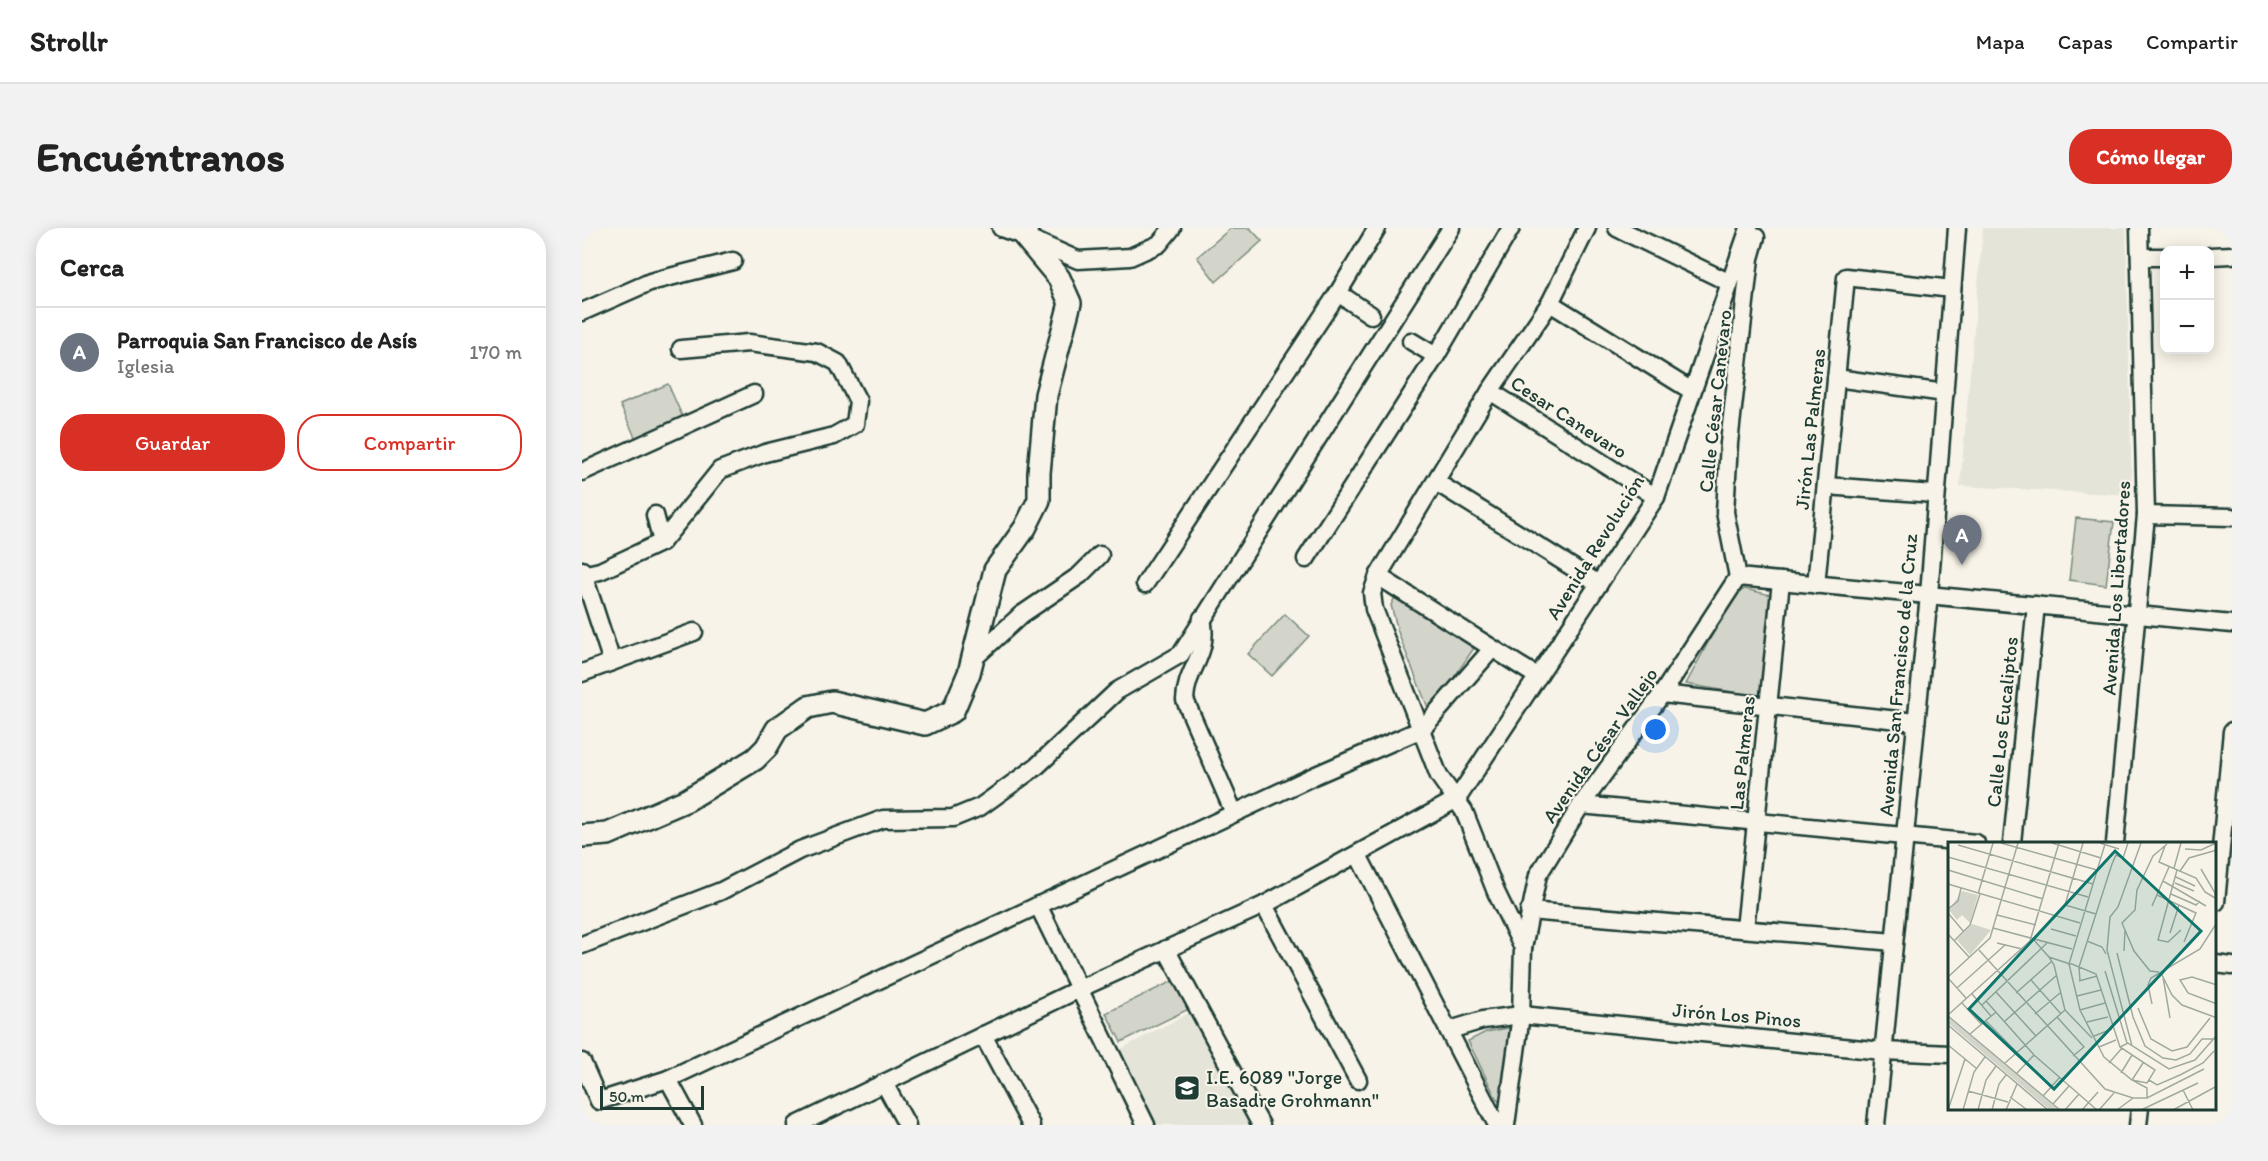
<!DOCTYPE html>
<html lang="es">
<head>
<meta charset="utf-8">
<style>
	body { margin:0; font-family:Itim,sans-serif; background:#f2f2f2; color:#222 }
	.controls { position:absolute; right:18px; top:18px; display:grid; overflow:hidden; border-radius:12px; box-shadow:0 3px 15px #0003 }
	.controls button { width:54px; height:54px; display:grid; place-items:center; padding:0; border:0; border-bottom:2px solid #e0e0e0; background:#fff; color:#222; font:30px sans-serif }
	.scale { position:absolute; left:18px; bottom:15px; width:104px; box-sizing:border-box; padding-left:6px; border:3px solid #1f3d34; border-top:0; font-size:16px; line-height:21px; white-space:nowrap; color:#1f3d34; -webkit-text-stroke:4px #f7f3e8; paint-order:stroke }
	.you { position:absolute; left:1074px; top:502px; width:21px; height:21px; margin:-15px; border:4px solid #fff; border-radius:50%; background:#1a73e8; box-shadow:0 0 0 9px #1a73e833 }
	.badge { display:grid; place-items:center; width:39px; height:39px; border-radius:50%; background:#d93025; color:#fff; font-size:20px; font-weight:700 }
	.pin { position:absolute; translate:-50% -50px; filter:drop-shadow(0 2px 3px #0008) }
	.pin::after { content:''; position:absolute; top:32px; width:21px; height:18px; background:inherit; clip-path:polygon(0 0,100% 0,50% 100%) }
	.list { margin:0; padding:0; list-style:none }
	h2 { display:flex; justify-content:space-between; align-items:center; height:78px; margin:0; padding:0 24px; font-size:26px }
	h2 small { font-size:20px; font-weight:400; color:#767676 }
	.list li { display:grid; grid-template-columns:39px 1fr auto; gap:18px; align-items:center; box-sizing:border-box; height:90px; padding:0 24px; border-top:2px solid #e0e0e0 }
	.list b { display:block; font-size:22px; white-space:nowrap }
	.list p { margin:0; font-size:20px; white-space:nowrap; color:#767676 }
	.list em { font-size:20px; font-style:normal; color:#767676 }
	.actions { display:flex; gap:12px; padding:18px 24px }
	.actions a { flex:1; padding:14px 0; border:2px solid #d93025; border-radius:24px; text-align:center; font-size:21px; color:#d93025 }
	.actions .main { background:#d93025; color:#fff }
	.map { position:relative; flex:none; width:1650px; height:897px; overflow:hidden; border-radius:24px }
	header { display:flex; align-items:center; gap:36px; box-sizing:border-box; height:84px; padding:0 30px; background:#fff; border-bottom:2px solid #e0e0e0 }
	header strong { font-size:28px }
	nav { display:flex; gap:33px; margin-inline-start:auto; font-size:21px }
	.intro { display:flex; align-items:center; justify-content:space-between; box-sizing:border-box; height:144px; padding:0 36px }
	h1 { margin:0; font-size:42px }
	.button { padding:15px 27px; border-radius:24px; background:#d93025; color:#fff; font-size:21px; font-weight:700 }
	main { display:flex; gap:36px; padding:0 36px }
	aside { flex:1; background:#fff; border-radius:24px; box-shadow:0 3px 15px #0003 }
	.map>svg:first-child { display:block }
	.built { fill:#e5e4d9 }
	.green { fill:#d3d5ca; stroke:#79897f; stroke-width:1.5 }
	.lines { fill:none; stroke-linecap:round; stroke-linejoin:round }
	.minor-casing { stroke:#1f3d34; stroke-width:21 }
	.tertiary-casing { stroke:#1f3d34; stroke-width:26 }
	.minor { stroke:#f7f3e8; stroke-width:16 }
	.tertiary { stroke:#f7f3e8; stroke-width:21 }
	.labels { text-anchor:middle; dominant-baseline:central; stroke-width:4.5; stroke-linejoin:round; paint-order:stroke }
	.street-label { font-size:20px; fill:#1f3d34; stroke:#f7f3e8 }
	.poi-label { font-size:20px; fill:#1f3d34; stroke:#f7f3e8; text-anchor:start }
	.inset-road { fill:none; stroke:#a1aaa0; stroke-width:1.5 }
	.view { fill:#0f766e; fill-opacity:0.15; stroke:#0f766e; stroke-width:3 }
	.inset-edge { fill:none; stroke:#1f3d34; stroke-width:3 }
</style>
</head>
<body>
<header>
<strong>Strollr</strong>
<nav><a>Mapa</a><a>Capas</a><a>Compartir</a></nav>
</header>
<div class="intro"><h1>Encuéntranos</h1><a class="button">Cómo llegar</a></div>
<main>
<aside>
<h2>Cerca<small></small></h2>
<ul class="list">
<li><span class="badge" style="background:#6b7280">A</span><div><b>Parroquia San Francisco de Asís</b><p>Iglesia</p></div><em>170 m</em></li>
</ul>
<div class="actions"><a class="main">Guardar</a><a>Compartir</a></div>
</aside>
<div class="map">
<svg width="1650" height="897" viewBox="0 0 1650 897">
	<rect width="100%" height="100%" fill="#f7f3e8"/>
	<filter id="ink" filterUnits="userSpaceOnUse"><feTurbulence type="fractalNoise" baseFrequency=".0167" numOctaves="2"/><feDisplacementMap in="SourceGraphic" scale="12" xChannelSelector="R" yChannelSelector="G"/><feConvolveMatrix kernelMatrix="1 2 1 2 8 2 1 2 1" color-interpolation-filters="sRGB"/></filter>
	<g filter="url(#ink)">
		<g class="built">
			<path d="M 1401,0 L 1544,0 L 1550,267 L 1378,258 Z"/>
			<path d="M 614,781 L 675,897 L 573,897 L 535,823 Z"/>
		</g>
		<g class="green">
			<path d="M 649,0 L 668,0 L 680,13 L 634,54 L 615,29 Z"/>
			<path d="M 86,156 L 102,192 L 55,213 L 38,177 Z"/>
			<path d="M 1494,290 L 1532,294 L 1524,357 L 1487,352 Z"/>
			<path d="M 1163,361 L 1189,367 L 1179,469 L 1104,456 L 1152,366 Z"/>
			<path d="M 814,367 L 894,417 L 848,485 L 817,407 L 809,377 Z"/>
			<path d="M 703,386 L 727,408 L 690,448 L 666,426 Z"/>
			<path d="M 593,752 L 607,781 L 539,814 L 524,785 Z"/>
			<path d="M 932,799 L 920,877 L 914,870 L 886,813 L 904,804 Z"/>
		</g>
		<g class="lines">
			<defs>
				<g id="minor">
					<path d="M 419,0 L 442,8 L 496,32 L 548,29 L 577,16 L 590,0"/>
					<path d="M 1035,0 L 1146,54"/>
					<path d="M 1628,28 L 1650,27"/>
					<path d="M 1558,29 L 1582,29"/>
					<path d="M 756,65 L 789,87"/>
					<path d="M 968,75 L 1110,163"/>
					<path d="M 0,84 L 68,54 L 151,33"/>
					<path d="M 829,113 L 854,128"/>
					<path d="M 1254,150 L 1363,165"/>
					<path d="M 908,163 L 1074,269"/>
					<path d="M 0,244 L 172,166"/>
					<path d="M 854,254 L 1017,356"/>
					<path d="M 1244,258 L 1352,266"/>
					<path d="M 73,287 L 80,314"/>
					<path d="M 1564,287 L 1650,289"/>
					<path d="M 724,331 L 854,128 L 929,0"/>
					<path d="M 0,342 L 30,434"/>
					<path d="M 0,347 L 18,343 L 80,314 L 138,242 L 183,225 L 252,208 L 273,196 L 276,173 L 256,135 L 235,124 L 167,115 L 99,121"/>
					<path d="M 796,348 L 956,449"/>
					<path d="M 1156,349 L 1650,396"/>
					<path d="M 1156,349 L 1143,284 L 1147,215 L 1168,30 L 1174,9"/>
					<path d="M 563,356 L 756,65 L 795,0"/>
					<path d="M 1234,357 L 1264,49 L 1370,61"/>
					<path d="M 620,390 C 628,429 604,439 603,472 L 652,585"/>
					<path d="M 390,432 L 439,387 L 498,347 L 518,327"/>
					<path d="M 0,445 L 112,404"/>
					<path d="M 1080,466 L 1334,494"/>
					<path d="M 999,577 L 1394,615"/>
					<path d="M 1430,615 L 1454,377"/>
					<path d="M 1533,615 L 1564,287 L 1557,0"/>
					<path d="M 776,627 L 915,897"/>
					<path d="M 1634,674 L 1650,503"/>
					<path d="M 456,677 L 564,897"/>
					<path d="M 682,677 L 776,852"/>
					<path d="M 947,683 L 1312,714"/>
					<path d="M 1163,701 L 1199,353"/>
					<path d="M 0,717 L 139,663 L 218,622 L 301,591 L 371,590 L 398,579 L 455,538 L 535,463 L 599,426 L 869,0"/>
					<path d="M 941,720 L 956,647 L 999,577 L 1080,466 L 1156,349"/>
					<path d="M 584,721 L 679,897"/>
					<path d="M 1634,736 L 1650,738"/>
					<path d="M 868,802 L 901,792 L 939,787 L 1301,823 L 1368,826"/>
					<path d="M 401,807 L 449,897"/>
					<path d="M 0,834 L 17,873 L 86,851 L 734,547 L 840,501 L 910,421"/>
					<path d="M 86,851 L 111,897"/>
					<path d="M 302,855 L 325,897"/>
					<path d="M 215,897 L 497,761 L 682,677 L 875,571 L 1074,269 L 1167,0"/>
					<path d="M 924,897 L 939,787 L 941,720 L 914,664 L 882,583 L 857,548 L 792,381 L 790,365 L 796,348 L 908,163 L 968,75 L 1005,0"/>
					<path d="M 1294,897 L 1347,367 L 1375,0"/>
					<path d="M 1556,897 L 1558,880"/>
				</g>
				<path id="tertiary" d="M 0,608 L 26,606 L 105,572 L 173,531 L 184,520 L 195,501 L 226,479 L 250,474 L 343,496 L 371,483 L 387,445 L 413,342 L 443,300 L 457,272 L 457,245 L 464,167 L 488,75 L 477,50 L 442,8 L 445,0"/>
			</defs>
			<use href="#minor" class="minor-casing"/>
			<use href="#tertiary" class="tertiary-casing"/>
			<use href="#minor" class="minor"/>
			<use href="#tertiary" class="tertiary"/>
		</g>
	</g>
	<defs>
		<symbol id="school-square" viewBox="-11 -11 22 22"><rect x="-9" y="-9" width="18" height="18" rx="4" fill="#1f3d34" stroke="#f7f3e8"/><path d="M0-5L7-2L0 1L-7-2ZM-4 1L0 2.5L4 1V4Q0 6-4 4Z" fill="#fff"/></symbol>
	</defs>
	<g fill-rule="evenodd">
		<use href="#school-square" x="590" y="845" width="30" height="30"/>
	</g>
	<g class="labels">
		<g class="street-label">
			<text transform="translate(1133 173) rotate(-84)">Calle César Canevaro</text>
			<text transform="translate(987 189) rotate(33)">Cesar Canevaro</text>
			<text transform="translate(1228 201) rotate(-84)">Jirón Las Palmeras</text>
			<text transform="translate(1013 319) rotate(-58)">Avenida Revolución</text>
			<text transform="translate(1534 360) rotate(-86)">Avenida Los Libertadores</text>
			<text transform="translate(1316 447) rotate(-85)">Avenida San Francisco de la Cruz</text>
			<text transform="translate(1420 494) rotate(-84)">Calle Los Eucaliptos</text>
			<text transform="translate(1018 517) rotate(-55)">Avenida César Vallejo</text>
			<text transform="translate(1160 525) rotate(-84)">Las Palmeras</text>
			<text transform="translate(1155 787) rotate(5)">Jirón Los Pinos</text>
		</g>
		<g class="poi-label">
			<text x="624" y="849">I.E. 6089 "Jorge<tspan x="624" dy="23">Basadre Grohmann"</tspan></text>
		</g>
	</g>
	<g transform="translate(1366 614)">
		<rect width="268" height="268" fill="#f7f3e8"/>
		<path d="M 14,49 L 30,53 L 22,81 L 14,73 L 9,78 L 1,68 ZM 24,82 L 43,88 L 22,113 L 9,98 ZM 0,175 L 111,268 L 102,268 L 0,181 Z" fill="#d3d5ca"/>
		<path class="inset-road" d="M 53,1 L 149,28M 104,1 L 153,16M 135,1 L 117,63 L 148,72M 152,1 L 171,7M 10,3 L 145,42M 217,4 L 211,20 L 248,36 L 257,50 L 267,56M 237,7 L 253,8 L 268,1M 0,15 L 140,55M 226,26 L 233,1M 0,28 L 95,57M 229,28 L 210,98 L 220,100 L 233,88M 232,29 L 241,16 L 269,8M 228,35 L 247,44M 215,39 L 258,64M 227,41 L 246,49M 0,42 L 132,81M 30,52 L 45,1M 223,52 L 248,63 L 252,59M 209,53 L 248,71 L 236,100M 204,64 L 221,25M 0,67 L 10,59 L 13,46M 0,71 L 16,90M 49,73 L 88,83M 45,86 L 124,107M 103,87 L 128,94M 222,91 L 231,63M 0,92 L 21,115M 84,96 L 101,115 L 119,121 L 121,122 L 124,122 L 148,132 L 172,205 L 207,228 L 199,241 L 184,238 L 156,215 L 132,168 L 121,122 L 157,2M 6,99 L 22,83 L 32,52M 139,99 L 154,105 L 158,112M 49,101 L 74,107M 31,108 L 157,247 L 185,256 L 199,256 L 256,227M 176,109 L 177,88M 169,111 L 185,175 L 197,204 L 215,216 L 228,218 L 242,212 L 254,197 L 267,197M 101,115 L 106,123 L 117,168M 157,129 L 179,201M 211,130 L 202,129 L 186,109 L 174,81 L 187,68 L 189,48 L 205,14 L 219,2M 213,131 L 224,153 L 234,163 L 269,176M 0,135 L 42,96 L 70,1M 215,135 L 222,176M 0,136 L 18,156M 83,138 L 113,172M 131,139 L 149,134M 132,139 L 131,125 L 164,22 L 168,13 L 175,16 L 180,1M 269,143 L 244,135 L 232,138 L 240,151 L 269,162M 9,146 L 57,103M 48,150 L 88,194M 68,151 L 104,119M 24,152 L 43,174M 129,154 L 153,148M 38,159 L 86,213 L 149,268M 14,161 L 34,183M 204,162 L 200,143 L 203,136 L 252,107 L 268,82 L 267,51 L 253,27M 34,163 L 99,101M 190,166 L 203,197 L 224,209 L 239,205 L 262,176M 117,168 L 144,196M 132,168 L 157,161M 87,172 L 112,151M 0,173 L 82,99 L 111,1M 0,174 L 112,268M 109,175 L 136,205 L 125,214M 38,179 L 103,245M 57,179 L 109,133M 139,180 L 160,175M 0,183 L 100,268M 22,192 L 48,170M 146,194 L 164,187M 0,203 L 28,226M 184,204 L 159,108 L 162,75 L 170,65 L 193,1M 151,205 L 168,198M 172,205 L 180,201 L 221,227 L 247,218 L 269,193M 57,221 L 117,168M 161,221 L 174,206M 195,221 L 184,238 L 199,246 L 199,256M 69,231 L 86,213M 173,231 L 184,213M 201,238 L 209,243 L 232,233 L 255,221 L 266,209M 235,248 L 245,268M 20,249 L 60,260M 95,254 L 112,235M 62,255 L 78,267M 105,262 L 121,244M 0,268 L 17,217M 15,268 L 26,230 L 37,215M 30,268 L 38,238 L 48,224M 44,268 L 51,242 L 58,233M 58,268 L 69,242M 117,268 L 131,252M 134,268 L 150,250M 151,268 L 166,251M 169,268 L 185,256M 193,268 L 250,241M 225,268 L 269,244"/>
		<path class="view" d="M 167,9 L 253,89 L 106,247 L 21,167 Z"/>
		<rect width="268" height="268" class="inset-edge"/>
	</g>
</svg>
<div class="controls">
<button>+</button>
<button>−</button>
</div>
<div class="scale">50 m</div>
<div class="you"></div>
<div class="pin badge" style="left:1380px;top:337px;background:#6b7280">A</div>
</div>
</main>
</body>
</html>
